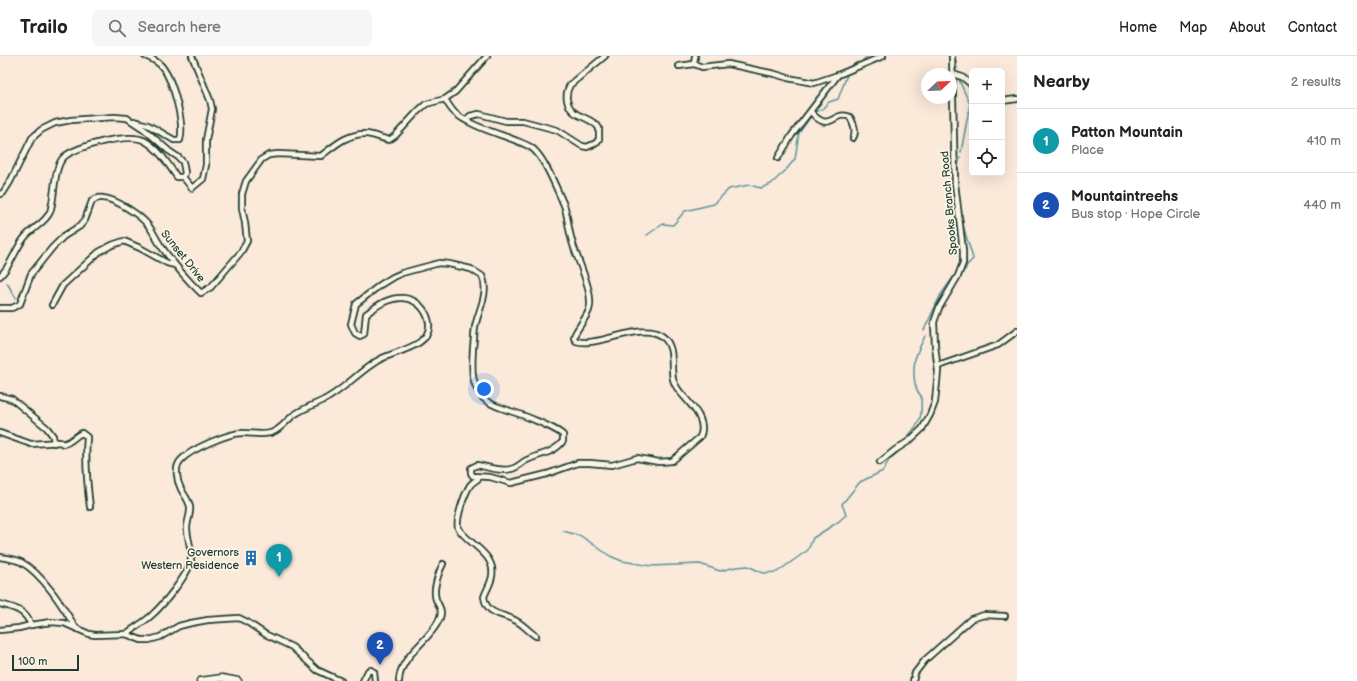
<!DOCTYPE html>
<html lang="en">
<head>
<meta charset="utf-8">
<style>
	body { margin:0; font-family:"Balsamiq Sans",sans-serif; background:#f6f6f6; color:#222 }
	.controls { position:absolute; right:12px; top:12px; display:grid; overflow:hidden; border-radius:6px; box-shadow:0 4px 16px #0002 }
	.controls button { width:36px; height:36px; display:grid; place-items:center; padding:0; border:0; border-bottom:1px solid #e0e0e0; background:#fff; color:#222; font:20px sans-serif }
	.compass { position:absolute; left:921px; top:12px; width:36px; height:36px; border-radius:50%; background:#fff; box-shadow:0 4px 16px #0002; rotate:67deg }
	.scale { position:absolute; left:12px; bottom:10px; width:67px; box-sizing:border-box; padding-left:4px; border:2px solid #1f3d34; border-top:0; font-size:11px; line-height:14px; white-space:nowrap; color:#1f3d34; -webkit-text-stroke:3px #fcf5e5; paint-order:stroke }
	.you { position:absolute; left:484px; top:333px; width:14px; height:14px; margin:-10px; border:3px solid #fff; border-radius:50%; background:#1a73e8; box-shadow:0 0 0 6px #1a73e833 }
	.badge { display:grid; place-items:center; width:26px; height:26px; border-radius:50%; background:#1f6fb2; color:#fff; font-size:13px; font-weight:700 }
	.pin { position:absolute; translate:-50% -33px; filter:drop-shadow(0 1px 2px #0008) }
	.pin::after { content:''; position:absolute; top:21px; width:14px; height:12px; background:inherit; clip-path:polygon(0 0,100% 0,50% 100%) }
	.list { margin:0; padding:0; list-style:none }
	h2 { display:flex; justify-content:space-between; align-items:center; height:52px; margin:0; padding:0 16px; font-size:17px }
	h2 small { font-size:13px; font-weight:400; color:#767676 }
	.list li { display:grid; grid-template-columns:26px 1fr auto; gap:12px; align-items:center; box-sizing:border-box; height:64px; padding:0 16px; border-top:1px solid #e0e0e0 }
	.list b { display:block; font-size:15px; white-space:nowrap }
	.list p { margin:0; font-size:13px; white-space:nowrap; color:#767676 }
	.list em { font-size:13px; font-style:normal; color:#767676 }
	.icon { flex:none; width:22px; height:22px; fill:none; stroke:currentColor; stroke-width:2; stroke-linecap:round; stroke-linejoin:round }
	.map { position:relative; flex:none; width:1017px; height:625px; overflow:hidden }
	header { display:flex; align-items:center; gap:24px; box-sizing:border-box; height:56px; padding:0 20px; background:#fff; border-bottom:1px solid #e0e0e0 }
	header strong { font-size:19px }
	nav { display:flex; gap:22px; margin-inline-start:auto; font-size:14px }
	.search { width:280px; height:36px; background:#f6f6f6; display:flex; align-items:center; gap:10px; box-sizing:border-box; padding:0 14px; border-radius:6px; color:#767676; font-size:15px }
	main { display:flex }
	aside { flex:1; background:#fff }
	.map>svg:first-child { display:block }
	.lines { fill:none; stroke-linecap:round; stroke-linejoin:round }
	.stream { stroke:#5a959b; stroke-width:1.5 }
	.minor-casing { stroke:#1f3d34; stroke-width:8 }
	.secondary-casing { stroke:#1f3d34; stroke-width:9 }
	.minor { stroke:#fcf5e5; stroke-width:4.5 }
	.secondary { stroke:#fcf5e5; stroke-width:6 }
	.labels { text-anchor:middle; dominant-baseline:central; stroke-width:3.5; stroke-linejoin:round; paint-order:stroke }
	.street-label { font-size:11px; fill:#1f3d34; stroke:#fcf5e5 }
	.poi-label { font-size:11px; fill:#1f3d34; stroke:#fcf5e5; text-anchor:end }
</style>
</head>
<body>
<header>
<strong>Trailo</strong>
<div class="search"><svg class="icon" aria-label="search" viewBox="0 0 24 24"><circle cx="10" cy="10" r="6"/><path d="M15 15l6 6"/></svg>Search here</div>
<nav><a>Home</a><a>Map</a><a>About</a><a>Contact</a></nav>
</header>
<main>
<div class="map">
<svg width="1017" height="625" viewBox="0 0 1017 625">
	<rect width="100%" height="100%" fill="#fbe9da"/>
	<filter id="ink" filterUnits="userSpaceOnUse"><feTurbulence type="fractalNoise" baseFrequency=".025" numOctaves="2"/><feDisplacementMap in="SourceGraphic" scale="8" xChannelSelector="R" yChannelSelector="G"/><feConvolveMatrix kernelMatrix="1 2 1 2 8 2 1 2 1" color-interpolation-filters="sRGB"/></filter>
	<g filter="url(#ink)">
		<g class="lines">
			<g class="stream">
				<path d="M 955,0 L 957,13"/>
				<path d="M 863,4 L 868,0"/>
				<path d="M 849,12 L 857,6"/>
				<path d="M 958,22 L 970,48 L 961,96"/>
				<path d="M 814,56 L 822,53 L 829,46 L 838,43 L 847,19"/>
				<path d="M 960,102 C 954,118 960,159 965,176 C 967,185 971,193 973,203 L 967,209 L 965,214"/>
				<path d="M 647,179 L 663,168 L 673,169 L 685,155 L 714,148 L 729,133 L 749,129 L 761,132 L 771,128 L 785,115 L 795,103 L 799,77 L 811,60"/>
				<path d="M 7,227 L 16,242"/>
				<path d="M 924,274 L 940,240 L 954,220"/>
				<path d="M 909,379 C 922,365 922,358 921,340 C 913,332 913,314 915,303 C 917,295 922,287 925,280"/>
				<path d="M 563,475 L 581,480 L 610,500 L 622,505 L 651,510 L 700,508 L 720,515 L 736,511 L 748,510 L 763,517 L 777,516 L 808,494 L 813,482 L 838,466 L 846,459 L 842,448 L 860,426 L 883,415 L 889,404 L 904,391"/>
			</g>
			<defs>
				<g id="minor">
					<path d="M 694,8 L 702,11 L 728,8 L 775,18 L 788,22 L 814,27 L 838,19 L 883,0"/>
					<path d="M 679,10 L 694,8 L 695,0"/>
					<path d="M 953,18 L 962,21 L 972,29"/>
					<path d="M 1002,45 L 1017,43"/>
					<path d="M 811,56 C 830,79 834,53 850,61 C 854,68 857,75 853,82"/>
					<path d="M 466,64 L 470,60 L 479,58 L 506,65 L 523,65 L 557,74 L 582,90 L 587,91 L 596,87 L 599,83 L 599,72 C 590,59 571,63 567,44 C 566,38 567,34 570,29 L 605,0"/>
					<path d="M 134,65 L 148,69 L 174,84 L 180,84 C 185,68 173,25 163,12 C 160,7 151,2 145,0"/>
					<path d="M 778,102 L 792,79 L 838,19"/>
					<path d="M 183,121 L 192,132 L 203,123 L 206,109 L 206,84 L 212,53 L 210,44 L 192,0"/>
					<path d="M 0,138 L 3,137 L 10,126 L 32,82 L 41,74 L 55,67 L 71,64 L 114,61 L 127,62 L 145,74 L 169,95 L 178,101 L 183,106 L 185,117 L 183,121"/>
					<path d="M 0,220 C 12,209 15,192 26,180 C 33,172 46,166 50,156 C 55,143 53,111 64,101 C 76,90 130,76 145,85 C 159,93 168,108 177,121 L 183,121"/>
					<path d="M 52,249 L 63,229 L 99,196 L 112,189 L 124,185 L 140,192 L 167,207 L 175,209"/>
					<path d="M 0,252 L 12,252 L 20,248 L 31,218 L 52,192 L 64,180 L 80,170 L 85,164 L 92,145 C 96,142 99,141 103,142 C 116,143 140,159 148,169 C 153,175 156,183 161,190 C 173,207 186,223 201,237 L 211,231 L 241,196 L 247,185 L 245,167 L 242,152 L 242,138 L 246,125 L 262,103 L 269,99 L 278,98 L 321,100 C 335,89 348,77 367,78 C 374,79 381,82 389,84 L 395,80 L 418,55 L 426,48 L 445,43 L 455,36 L 487,0"/>
					<path d="M 938,310 L 998,289 L 1017,275"/>
					<path d="M 0,340 L 12,343 L 47,372 L 53,380 L 54,387"/>
					<path d="M 0,377 L 31,388 L 60,386 L 63,388 C 73,386 74,380 82,377 L 87,381 C 85,404 87,427 90,451"/>
					<path d="M 880,406 L 895,394 L 909,385 L 922,373 L 930,359 L 935,346 L 938,315 L 935,290 L 934,266 L 939,252 L 958,220 L 963,207 L 963,195 L 955,127 L 952,0"/>
					<path d="M 478,421 L 478,423 C 475,425 471,427 469,431 C 464,440 456,462 458,472 C 468,488 496,498 492,520 C 491,528 486,534 484,541 C 487,561 505,557 518,566 C 525,570 529,576 536,580"/>
					<path d="M 0,501 C 7,502 15,503 21,506 C 43,518 63,551 76,572"/>
					<path d="M 0,548 C 15,552 25,554 31,569 L 51,566 L 64,567 L 89,578 L 95,579 L 126,578 L 141,584 L 149,584 L 160,581 L 179,570 L 191,567 L 208,564 L 239,562 L 247,566 L 265,578 L 292,591 L 317,614 L 341,625"/>
					<path d="M 0,574 L 19,572 L 31,569"/>
					<path d="M 126,578 C 135,571 145,566 153,558 C 163,549 186,521 190,508 C 194,496 187,484 187,472 C 187,465 191,458 190,451 C 189,444 184,439 181,433 C 177,425 174,411 181,404 C 191,393 228,377 243,377 C 253,377 265,380 273,376 C 281,373 287,364 294,359 C 305,351 318,348 329,341 C 346,331 360,315 377,305 C 392,295 432,292 429,267 C 427,254 417,243 403,242 C 388,241 377,250 366,258 L 364,278 L 360,280 L 355,277 L 351,268 L 356,248 L 380,229 L 393,221 L 402,217 L 439,207 L 449,208 L 471,213 L 482,220 C 490,236 478,255 475,271 C 474,278 474,285 473,292 C 472,311 470,327 483,342 C 491,350 500,351 510,355 C 521,358 556,372 563,379 L 563,385 C 554,398 537,398 525,405 C 520,408 517,412 511,413 C 501,416 488,411 477,409 L 471,412 L 471,417 L 473,420 L 490,421 L 511,427 L 547,418 L 578,407 L 590,407 L 612,409 L 637,402 L 659,406 L 672,405 L 700,381 C 708,364 690,348 680,336 C 677,332 674,328 673,323 C 670,309 676,291 662,280 C 642,265 598,292 576,285 L 574,282 L 575,278 C 579,270 586,262 589,254 C 595,237 576,202 572,185 C 568,173 568,160 564,149 C 557,134 545,102 532,92 C 526,88 519,86 512,83 C 496,77 466,68 454,56 C 450,52 448,48 445,43"/>
					<path d="M 363,625 L 368,615 L 371,614 L 374,616 L 375,625"/>
					<path d="M 399,625 C 400,599 429,586 439,564 C 445,551 435,549 435,538 C 434,531 439,515 443,508"/>
					<path d="M 913,625 L 915,617 L 925,604 L 971,563 L 984,559 L 1005,560"/>
				</g>
				<path id="secondary" d="M 200,625 L 222,622 L 238,625"/>
			</defs>
			<use href="#minor" class="minor-casing"/>
			<use href="#secondary" class="secondary-casing"/>
			<use href="#minor" class="minor"/>
			<use href="#secondary" class="secondary"/>
		</g>
	</g>
	<defs>
		<symbol id="building-bare" viewBox="-9 -9 18 18"><path d="M-4-6H4V6H1V3H-1V6H-4ZM-2.5-4.3h1.7v1.8h-1.7ZM.8-4.3h1.7v1.8H.8ZM-2.5-1h1.7V.8h-1.7ZM.8-1h1.7V.8H.8Z" fill="#1f6fb2" stroke="#fcf5e5" stroke-width="2.5" paint-order="stroke"/></symbol>
	</defs>
	<g fill-rule="evenodd">
		<use href="#building-bare" x="240" y="491" width="22" height="22"/>
	</g>
	<g class="labels">
		<g class="street-label">
			<text transform="translate(949 147) rotate(-95)">Spooks Branch Road</text>
			<text transform="translate(183 200) rotate(51)">Sunset Drive</text>
		</g>
		<g class="poi-label">
			<text x="239" y="496">Governors<tspan x="239" dy="13">Western Residence</tspan></text>
		</g>
	</g>
</svg>
<div class="controls">
<button>+</button>
<button>−</button>
<button><svg class="icon" aria-label="locate" viewBox="0 0 24 24"><circle cx="12" cy="12" r="6"/><path d="M12 2v4M12 18v4M2 12h4M18 12h4"/></svg></button>
</div>
<svg class="compass" viewBox="-18 -18 36 36"><path d="M0-13l5 13h-10z" fill="#e53935"/><path d="M0 13l5-13h-10z" fill="#767676"/></svg>
<div class="scale">100 m</div>
<div class="you"></div>
<div class="pin badge" style="left:279px;top:521px;background:#0f9aa8">1</div>
<div class="pin badge" style="left:380px;top:609px;background:#1a4fb4">2</div>
</div>
<aside>
<h2>Nearby<small>2 results</small></h2>
<ul class="list">
<li><span class="badge" style="background:#0f9aa8">1</span><div><b>Patton Mountain</b><p>Place</p></div><em>410 m</em></li>
<li><span class="badge" style="background:#1a4fb4">2</span><div><b>Mountaintreehs</b><p>Bus stop · Hope Circle</p></div><em>440 m</em></li>
</ul>
</aside>
</main>
</body>
</html>
